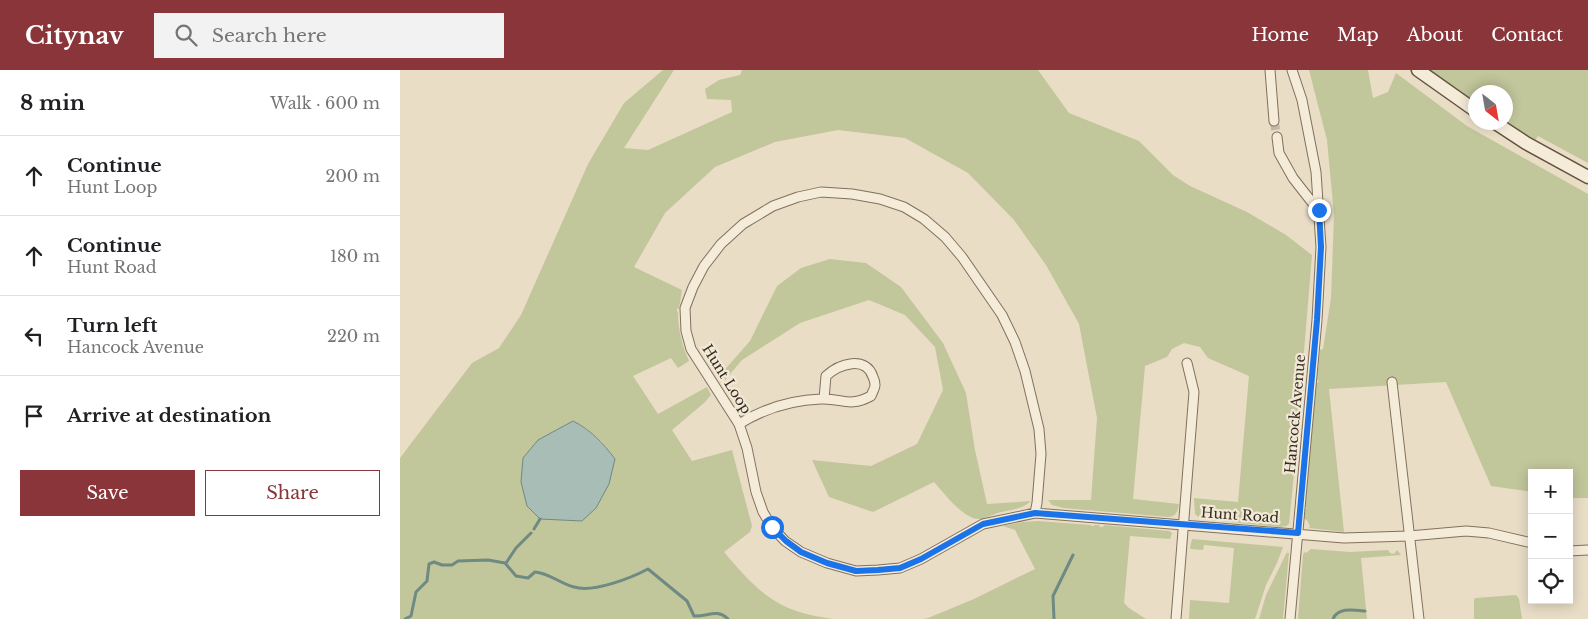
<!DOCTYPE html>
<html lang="en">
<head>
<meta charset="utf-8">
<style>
	body { margin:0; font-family:"Libre Baskerville",serif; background:#f2f2f2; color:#202124 }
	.controls { position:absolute; right:15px; bottom:15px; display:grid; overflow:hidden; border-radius:0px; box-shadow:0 2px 12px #0003 }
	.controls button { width:45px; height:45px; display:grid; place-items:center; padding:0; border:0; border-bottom:1px solid #e0e0e0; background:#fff; color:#202124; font:25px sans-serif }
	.compass { position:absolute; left:1068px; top:15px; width:45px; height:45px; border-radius:50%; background:#fff; box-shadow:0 2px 12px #0003; rotate:149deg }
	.stop { position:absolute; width:15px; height:15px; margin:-11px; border:4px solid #1a73e8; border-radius:50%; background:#fff }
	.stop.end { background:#1a73e8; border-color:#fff; box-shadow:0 1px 5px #0008 }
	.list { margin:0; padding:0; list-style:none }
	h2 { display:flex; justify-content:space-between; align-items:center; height:65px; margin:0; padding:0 20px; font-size:21px }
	h2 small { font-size:16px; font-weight:400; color:#757577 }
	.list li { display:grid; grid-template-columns:32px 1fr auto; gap:15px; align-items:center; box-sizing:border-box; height:80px; padding:0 20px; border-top:1px solid #e0e0e0 }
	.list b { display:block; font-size:19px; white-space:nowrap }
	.list p { margin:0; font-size:16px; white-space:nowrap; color:#757577 }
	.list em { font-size:16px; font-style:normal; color:#757577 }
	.actions { display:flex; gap:10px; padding:15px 20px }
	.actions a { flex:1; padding:11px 0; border:1px solid #8a3539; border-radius:0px; text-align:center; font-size:18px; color:#8a3539 }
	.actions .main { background:#8a3539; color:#fff }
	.icon { flex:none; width:28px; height:28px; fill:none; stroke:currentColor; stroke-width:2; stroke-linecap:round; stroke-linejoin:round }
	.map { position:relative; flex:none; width:1188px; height:549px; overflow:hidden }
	header { display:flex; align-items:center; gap:30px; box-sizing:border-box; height:70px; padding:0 25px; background:#8a3539; color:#fff }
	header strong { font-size:24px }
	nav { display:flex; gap:28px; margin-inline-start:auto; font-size:18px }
	.search { width:350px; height:45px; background:#f2f2f2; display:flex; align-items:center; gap:12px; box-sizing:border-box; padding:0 18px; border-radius:0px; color:#757577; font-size:19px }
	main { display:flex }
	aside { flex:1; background:#fff }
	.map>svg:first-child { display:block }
	.green { fill:#c2c69b; fill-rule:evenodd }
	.water { fill:#a7bdb6; stroke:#6f8a82 }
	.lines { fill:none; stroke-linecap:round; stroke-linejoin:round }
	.stream { stroke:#6f8a82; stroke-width:3 }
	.street-tunnel { stroke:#c5b9a5; stroke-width:9; stroke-dasharray:9 4.5; stroke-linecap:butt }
	.street-casing { stroke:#82705e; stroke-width:11 }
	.secondary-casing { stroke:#645141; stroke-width:15 }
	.street { stroke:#f5ebd9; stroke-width:9 }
	.secondary { stroke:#f5ebd9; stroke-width:12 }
	.route { stroke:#1a73e8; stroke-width:6 }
	.labels { text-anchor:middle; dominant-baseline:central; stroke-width:4.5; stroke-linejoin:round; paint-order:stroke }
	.street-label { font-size:14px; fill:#342920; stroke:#f1e8d5 }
</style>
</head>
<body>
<header>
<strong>Citynav</strong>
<div class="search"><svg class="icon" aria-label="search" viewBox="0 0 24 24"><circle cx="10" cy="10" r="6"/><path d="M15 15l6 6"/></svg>Search here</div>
<nav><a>Home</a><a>Map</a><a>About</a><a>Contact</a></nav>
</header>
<main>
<aside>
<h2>8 min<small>Walk · 600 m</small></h2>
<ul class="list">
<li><svg class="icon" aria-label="ahead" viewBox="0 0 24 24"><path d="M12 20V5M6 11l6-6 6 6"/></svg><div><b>Continue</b><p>Hunt Loop</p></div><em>200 m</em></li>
<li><svg class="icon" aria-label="ahead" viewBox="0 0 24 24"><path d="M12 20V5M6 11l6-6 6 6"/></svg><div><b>Continue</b><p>Hunt Road</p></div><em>180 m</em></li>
<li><svg class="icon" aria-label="left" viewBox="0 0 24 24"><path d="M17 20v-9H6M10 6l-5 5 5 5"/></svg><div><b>Turn left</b><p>Hancock Avenue</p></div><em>220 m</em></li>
<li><svg class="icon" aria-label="arrive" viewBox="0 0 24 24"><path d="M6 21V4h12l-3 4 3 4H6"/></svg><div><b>Arrive at destination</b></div></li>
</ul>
<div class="actions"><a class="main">Save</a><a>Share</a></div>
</aside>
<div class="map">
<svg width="1188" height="549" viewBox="0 0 1188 549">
	<rect width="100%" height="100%" fill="#e9ddc6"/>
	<g class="green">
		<path d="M 263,0 L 274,0 L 224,78 L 248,80 L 332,42 L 331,30 L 307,29 L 305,19 L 319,10 L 340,5 L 342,0 L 638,0 L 669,43 L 739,71 L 773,105 L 790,116 L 847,142 L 886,165 L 912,185 L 893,414 L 889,454 L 886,456 L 880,457 L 801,449 L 795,444 L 794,428 L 838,432 L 849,306 L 808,288 L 800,277 L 784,273 L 772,279 L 767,287 L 745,296 L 733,429 L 779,434 C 778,441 776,447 768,447 L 663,438 L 652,435 L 648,430 L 691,430 L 697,348 L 679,254 L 646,195 L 614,150 L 568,103 L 505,68 L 438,60 L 375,72 L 315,97 L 265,143 L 234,197 L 282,220 L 279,238 L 277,239 L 277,241 L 278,242 C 278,260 282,275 289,291 L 278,298 L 271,288 L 233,306 L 258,344 L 307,317 L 311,325 L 304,333 L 272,360 L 292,391 L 332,380 L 352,456 L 350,462 L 324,482 C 346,508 368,534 403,543 C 413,546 423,547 433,549 L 0,549 L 0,388 L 72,293 L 99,278 L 121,245 L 188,94 L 224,33 ZM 186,358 L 202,372 L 215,389 L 182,451 L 140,449 Z"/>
		<path d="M 909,0 L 968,0 L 973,28 L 988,22 L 996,3 L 1067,56 L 1188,124 L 1188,428 L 1169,428 L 1169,403 L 1132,403 L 1132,422 L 1091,416 L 1046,312 L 929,319 L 944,462 L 909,458 L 910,456 L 907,450 L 904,449 L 905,439 L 907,438 L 905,436 L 916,314 L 919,311 L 917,310 L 920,280 L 923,279 L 931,228 L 934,145 L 927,70 Z"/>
		<path d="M 1031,0 L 1188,0 L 1188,93 L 1138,66 L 1135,71 L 1106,52 L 1106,22 L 1076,22 L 1075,33 Z"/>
		<path d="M 430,189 L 466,193 L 501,217 L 543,273 L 566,323 L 575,380 L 587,434 L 631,431 C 623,439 612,439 602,442 C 595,443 585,449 579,449 C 563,449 544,423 534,412 L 473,442 L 429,427 L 412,390 L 471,396 L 517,374 L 543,320 L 535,277 L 505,245 L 469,230 L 400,253 L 342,290 L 325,310 L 321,304 L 350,271 L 377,216 L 401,198 Z"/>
		<path d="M 638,451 L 691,455 L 691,456 L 694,456 L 694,455 L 699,455 L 700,457 L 703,457 L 704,455 L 769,461 L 772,463 L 770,469 L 730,466 L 724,533 L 729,538 L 746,549 L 523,549 L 528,548 L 574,529 L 635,499 L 615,460 L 603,456 L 622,452 Z"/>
		<path d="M 792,469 L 883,477 L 877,493 L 866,515 L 855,549 L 789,549 L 790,530 L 829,533 L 834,478 L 804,475 L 803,480 L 791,479 L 790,478 Z"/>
		<path d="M 911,479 L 950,482 L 988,480 L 990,483 L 994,484 L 997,480 L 1001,485 L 961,488 L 967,549 L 898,549 L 903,485 L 904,482 L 906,483 Z"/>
		<path d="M 888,480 L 887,483 L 889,483 L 883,549 L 859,549 L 866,525 Z"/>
		<path d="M 1116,525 L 1119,529 L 1122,549 L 1074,549 L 1074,530 L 1075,528 Z"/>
	</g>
	<path class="water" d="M 173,351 C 191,360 203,373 215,389 L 209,414 L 196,438 L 182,451 L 140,449 L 127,436 L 121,412 L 123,388 L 138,370 Z"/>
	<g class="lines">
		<g class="stream">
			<path d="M 134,459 L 140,449"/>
			<path d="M 106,493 L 116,478 L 131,463"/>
			<path d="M 5,549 L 11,546 L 16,522 L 27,511 L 29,494 L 34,492 L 42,495 L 52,495 L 58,491 L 88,490 L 105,493 L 116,506 L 128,508 L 135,502 C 149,503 161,514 174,517 C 193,523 231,508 248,499 L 287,531 L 294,546 C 307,547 317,538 328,549"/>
			<path d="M 654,549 L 653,526 L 673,485"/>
			<path d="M 933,549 C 938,537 954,540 965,541"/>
		</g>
		<path class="street-tunnel" d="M 874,51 L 877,67"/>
		<defs>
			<g id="street">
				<path d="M 870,0 L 874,51"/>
				<path d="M 877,67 L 879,83 L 893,108 L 918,140"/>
				<path d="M 992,312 L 1019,549"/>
				<path d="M 339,354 C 365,338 391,330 421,329 C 443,328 448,338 471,326 C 472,323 475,318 475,315 C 475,312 474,309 473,307 C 466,285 439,294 426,306 L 424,329"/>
				<path d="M 635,443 L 637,433 L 641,384 L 639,359 L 625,301 L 615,272 L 602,245 L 562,187 L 545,167 L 524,149 L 504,137 L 480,129 L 452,124 L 421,122 L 398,127 L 373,136 L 343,154 L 321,174 L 304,196 L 293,217 L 285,238 L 286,261 L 291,279 L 339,354 L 347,378 L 356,422 L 363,442 L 372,457 L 385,471 L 401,482 L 427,493 L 456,501 L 478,500 L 500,498 L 521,489 L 583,454 L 635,443 L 944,468 L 1009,466 L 1066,461 L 1089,463 L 1132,473"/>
				<path d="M 1169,481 L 1188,480"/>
				<path d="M 776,549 L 794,322 L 787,293"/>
				<path d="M 890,549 L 917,250 L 921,177 L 916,102 L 902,30 L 892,0"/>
			</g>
			<g id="secondary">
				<path d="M 1018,0 L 1076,41"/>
				<path d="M 1094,52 L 1126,73 L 1188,107"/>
			</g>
		</defs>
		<use href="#street" class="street-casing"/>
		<use href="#secondary" class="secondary-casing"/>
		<use href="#street" class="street"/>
		<use href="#secondary" class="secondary"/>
	</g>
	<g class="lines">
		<path class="route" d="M 372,457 L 386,471 L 401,482 L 427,493 L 456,501 L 478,500 L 500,498 L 521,489 L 583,454 L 635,443 L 898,463 L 917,250 L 921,177 L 919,140"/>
	</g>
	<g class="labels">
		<g class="street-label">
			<text transform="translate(327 309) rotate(58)">Hunt Loop</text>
			<text transform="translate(895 344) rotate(-85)">Hancock Avenue</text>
			<text transform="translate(840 445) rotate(4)">Hunt Road</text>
		</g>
	</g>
</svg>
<div class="controls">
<button>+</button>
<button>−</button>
<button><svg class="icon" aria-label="locate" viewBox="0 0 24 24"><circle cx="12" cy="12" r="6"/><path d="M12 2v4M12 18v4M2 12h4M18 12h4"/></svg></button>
</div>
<svg class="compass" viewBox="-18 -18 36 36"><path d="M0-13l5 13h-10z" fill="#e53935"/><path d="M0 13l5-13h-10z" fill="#757577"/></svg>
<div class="stop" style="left:372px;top:457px"></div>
<div class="stop end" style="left:919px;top:140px"></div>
</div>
</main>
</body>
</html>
